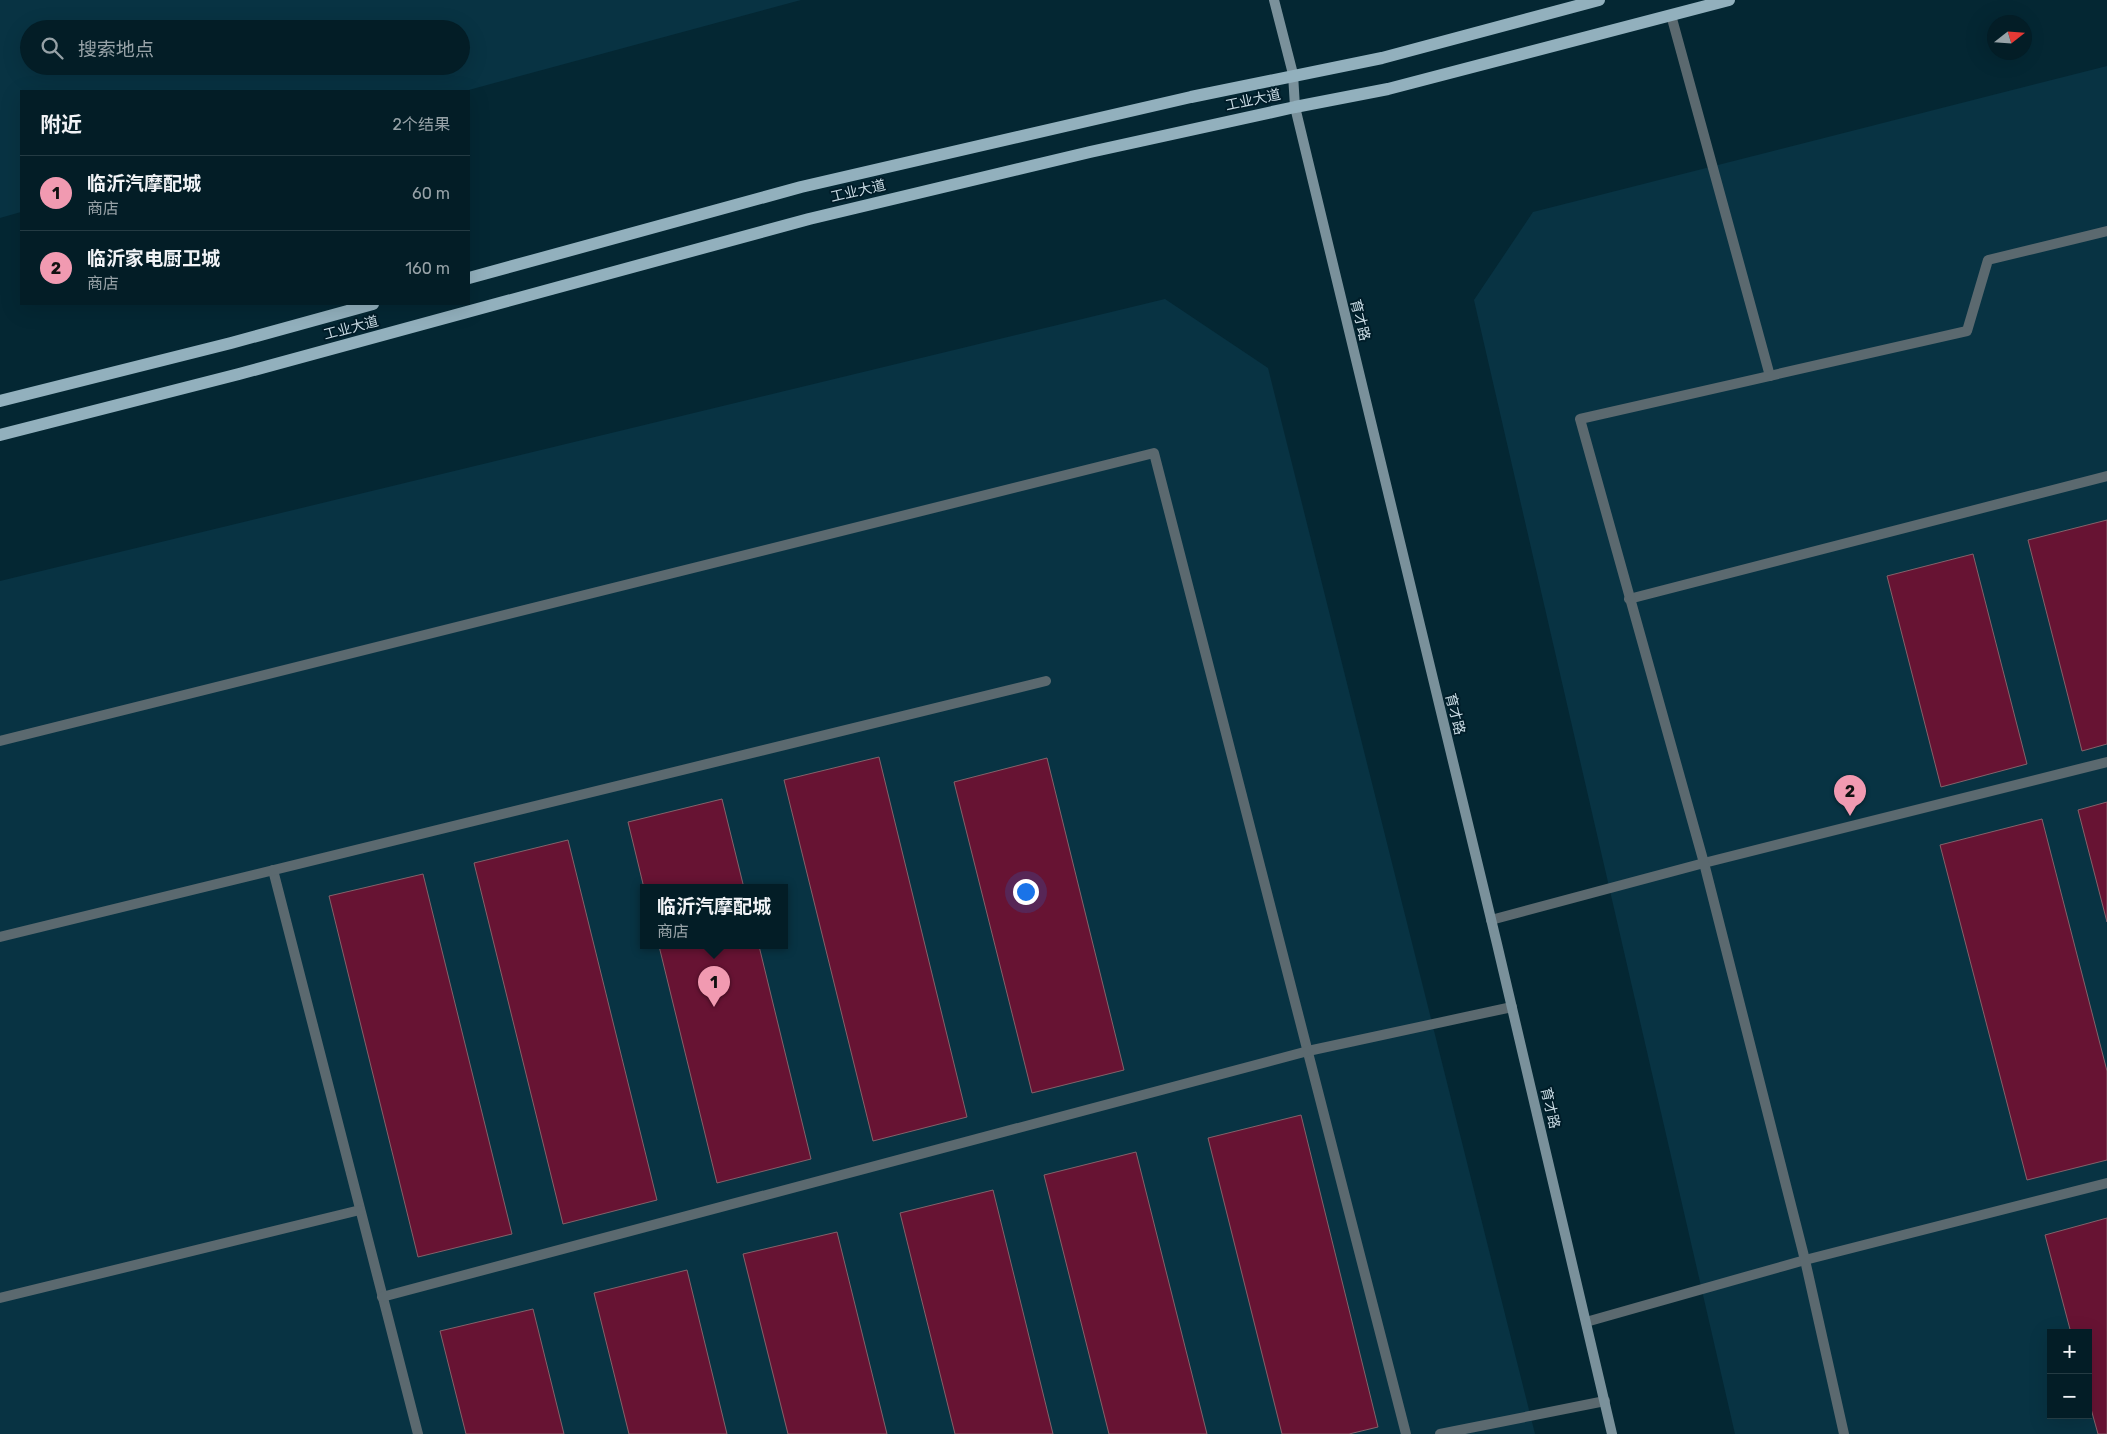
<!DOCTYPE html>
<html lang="zh">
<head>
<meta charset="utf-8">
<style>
	body { margin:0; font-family:Rubik,"Noto Sans SC",sans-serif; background:#112a32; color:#f1f3f6 }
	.controls { position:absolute; right:15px; bottom:15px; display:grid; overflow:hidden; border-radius:0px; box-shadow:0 5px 20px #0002 }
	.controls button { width:45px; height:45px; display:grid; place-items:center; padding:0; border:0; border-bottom:1px solid #243b43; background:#031d26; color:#f1f3f6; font:25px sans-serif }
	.compass { position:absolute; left:1987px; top:15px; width:45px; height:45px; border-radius:50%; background:#031d26; box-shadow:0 5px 20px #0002; rotate:73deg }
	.you { position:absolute; left:1025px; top:891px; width:18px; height:18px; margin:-12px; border:4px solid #fff; border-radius:50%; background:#1a73e8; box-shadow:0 0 0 8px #1a73e833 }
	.badge { display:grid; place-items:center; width:32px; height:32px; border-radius:50%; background:#f19ab1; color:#111; font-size:16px; font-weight:700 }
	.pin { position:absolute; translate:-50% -41px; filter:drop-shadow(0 1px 2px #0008) }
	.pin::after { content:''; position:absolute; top:26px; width:18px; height:15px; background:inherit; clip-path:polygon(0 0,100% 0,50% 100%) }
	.popup { position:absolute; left:640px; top:884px; width:148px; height:65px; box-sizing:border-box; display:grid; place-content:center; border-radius:0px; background:#031d26; filter:drop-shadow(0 1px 4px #0005); font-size:16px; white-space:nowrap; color:#97a2a7 }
	.popup b { font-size:19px; color:#f1f3f6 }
	.popup::after { content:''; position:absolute; left:50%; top:100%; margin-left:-10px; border:10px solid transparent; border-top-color:#031d26 }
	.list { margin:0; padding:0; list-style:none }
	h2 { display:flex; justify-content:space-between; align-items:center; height:65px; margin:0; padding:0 20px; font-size:21px }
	h2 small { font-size:16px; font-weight:400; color:#97a2a7 }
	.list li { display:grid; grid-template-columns:32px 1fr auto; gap:15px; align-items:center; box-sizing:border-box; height:75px; padding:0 20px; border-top:1px solid #243b43 }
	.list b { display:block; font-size:19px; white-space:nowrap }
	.list p { margin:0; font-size:16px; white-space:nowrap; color:#97a2a7 }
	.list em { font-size:16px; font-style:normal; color:#97a2a7 }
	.icon { flex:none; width:28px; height:28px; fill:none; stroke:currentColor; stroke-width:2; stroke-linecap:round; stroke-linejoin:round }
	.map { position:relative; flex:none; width:2107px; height:1434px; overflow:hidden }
	.search { position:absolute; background:#031d26; box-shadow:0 5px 20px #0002; left:20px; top:20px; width:450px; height:55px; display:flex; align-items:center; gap:12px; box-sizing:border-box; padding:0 18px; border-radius:28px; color:#97a2a7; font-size:19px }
	.panel { position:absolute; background:#031d26; box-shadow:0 5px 20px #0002; left:20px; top:90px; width:450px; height:215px; border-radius:0px }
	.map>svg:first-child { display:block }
	.built { fill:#083343; fill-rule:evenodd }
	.building { fill:#671333; stroke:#84626a }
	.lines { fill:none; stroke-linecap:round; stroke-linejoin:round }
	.lane { stroke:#5b696f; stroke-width:10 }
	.secondary { stroke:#7a919b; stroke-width:10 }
	.primary { stroke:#92b0bd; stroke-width:12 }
	.labels { text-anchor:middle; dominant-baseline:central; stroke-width:4; stroke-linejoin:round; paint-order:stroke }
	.street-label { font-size:14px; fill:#c9dbe4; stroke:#001d29 }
</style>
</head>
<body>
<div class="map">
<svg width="2107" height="1434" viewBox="0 0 2107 1434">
	<rect width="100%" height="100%" fill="#042733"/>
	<g class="built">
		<path d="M 0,0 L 801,0 L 465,91 L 21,91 L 21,212 L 0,218 ZM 29,29 L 461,29 L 461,66 L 29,66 Z"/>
		<path d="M 2107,66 L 2107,1434 L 1735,1434 L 1474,300 L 1533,212 ZM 2051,1333 L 2088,1333 L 2088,1415 L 2051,1415 Z"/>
		<path d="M 1165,299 L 1268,368 L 1535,1434 L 0,1434 L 0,581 ZM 644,888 L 784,888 L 784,946 L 644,946 Z"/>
	</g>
	<g class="building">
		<path d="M 2107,520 L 2107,744 L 2082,751 L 2028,540 Z"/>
		<path d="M 1973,554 L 2027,764 L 1941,787 L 1887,576 Z"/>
		<path d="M 879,757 L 967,1117 L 873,1141 L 784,780 Z"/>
		<path d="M 1047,758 L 1124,1070 L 1032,1093 L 954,782 Z"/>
		<path d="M 722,799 L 744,888 L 644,888 L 628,822 Z"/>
		<path d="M 2107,802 L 2107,922 L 2078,810 Z"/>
		<path d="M 2042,819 L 2107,1071 L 2107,1160 L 2027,1180 L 1940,845 Z"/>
		<path d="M 568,840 L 657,1200 L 563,1224 L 474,863 Z"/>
		<path d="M 423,874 L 512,1234 L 418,1257 L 329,896 Z"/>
		<path d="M 659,946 L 759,946 L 811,1159 L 717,1183 Z"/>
		<path d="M 1301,1115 L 1378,1427 L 1349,1434 L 1282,1434 L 1208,1138 Z"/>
		<path d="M 1136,1152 L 1207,1434 L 1109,1434 L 1044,1175 Z"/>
		<path d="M 993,1190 L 1053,1434 L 955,1434 L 900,1213 Z"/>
		<path d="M 2107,1218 L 2107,1434 L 2098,1434 L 2088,1398 L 2088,1333 L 2071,1333 L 2045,1235 Z"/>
		<path d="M 837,1232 L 887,1434 L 788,1434 L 743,1254 Z"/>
		<path d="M 687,1270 L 727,1434 L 629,1434 L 594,1293 Z"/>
		<path d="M 533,1309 L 564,1434 L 466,1434 L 440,1331 Z"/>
	</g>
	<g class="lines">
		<g class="lane">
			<path d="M 1671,15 L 1770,376"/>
			<path d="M 1629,599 L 2107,476"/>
			<path d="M 0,741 L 1154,453 L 1406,1434"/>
			<path d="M 273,870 L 418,1434"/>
			<path d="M 1491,920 L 1704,863 L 2107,762"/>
			<path d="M 0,937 L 1046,681"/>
			<path d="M 382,1297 L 1308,1051 L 1512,1007"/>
			<path d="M 0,1298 L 360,1210"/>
			<path d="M 1586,1322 L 1805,1260 L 2107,1183"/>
			<path d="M 1440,1434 L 1605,1401"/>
			<path d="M 1844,1434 L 1805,1260 L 1704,863 L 1580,419 L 1967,331 L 1988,260 L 2107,231"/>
		</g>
		<path class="secondary" d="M 1274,0 L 1293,74 L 1295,107 L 1497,944 L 1612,1434"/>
		<g class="primary">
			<path d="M 469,278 L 801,187 L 1191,97 L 1382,58 L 1599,0"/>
			<path d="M 0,401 L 231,343 L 373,304"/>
			<path d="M 0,435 L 239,374 L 809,219 L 1090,152 L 1295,107 L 1388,89 L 1729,0"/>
		</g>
	</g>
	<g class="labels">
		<g class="street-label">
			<text transform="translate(1253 100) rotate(-12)">工业大道</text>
			<text transform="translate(858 191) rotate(-13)">工业大道</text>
			<text transform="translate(1360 320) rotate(76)">育才路</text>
			<text transform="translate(351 328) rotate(-15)">工业大道</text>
			<text transform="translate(1455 714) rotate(76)">育才路</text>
			<text transform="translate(1550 1108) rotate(77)">育才路</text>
		</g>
	</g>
</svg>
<div class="controls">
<button>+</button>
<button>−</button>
</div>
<svg class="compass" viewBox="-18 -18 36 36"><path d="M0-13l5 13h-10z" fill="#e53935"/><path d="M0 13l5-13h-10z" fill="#97a2a7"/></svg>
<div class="you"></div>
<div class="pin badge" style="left:714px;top:1007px">1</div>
<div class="popup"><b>临沂汽摩配城</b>商店</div>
<div class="pin badge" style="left:1850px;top:816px">2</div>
<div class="search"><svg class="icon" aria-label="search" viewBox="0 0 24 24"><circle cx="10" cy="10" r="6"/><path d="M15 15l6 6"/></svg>搜索地点</div>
<section class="panel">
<h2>附近<small>2个结果</small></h2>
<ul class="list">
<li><span class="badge">1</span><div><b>临沂汽摩配城</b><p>商店</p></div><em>60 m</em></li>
<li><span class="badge">2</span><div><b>临沂家电厨卫城</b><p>商店</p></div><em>160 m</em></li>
</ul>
</section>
</div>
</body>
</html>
